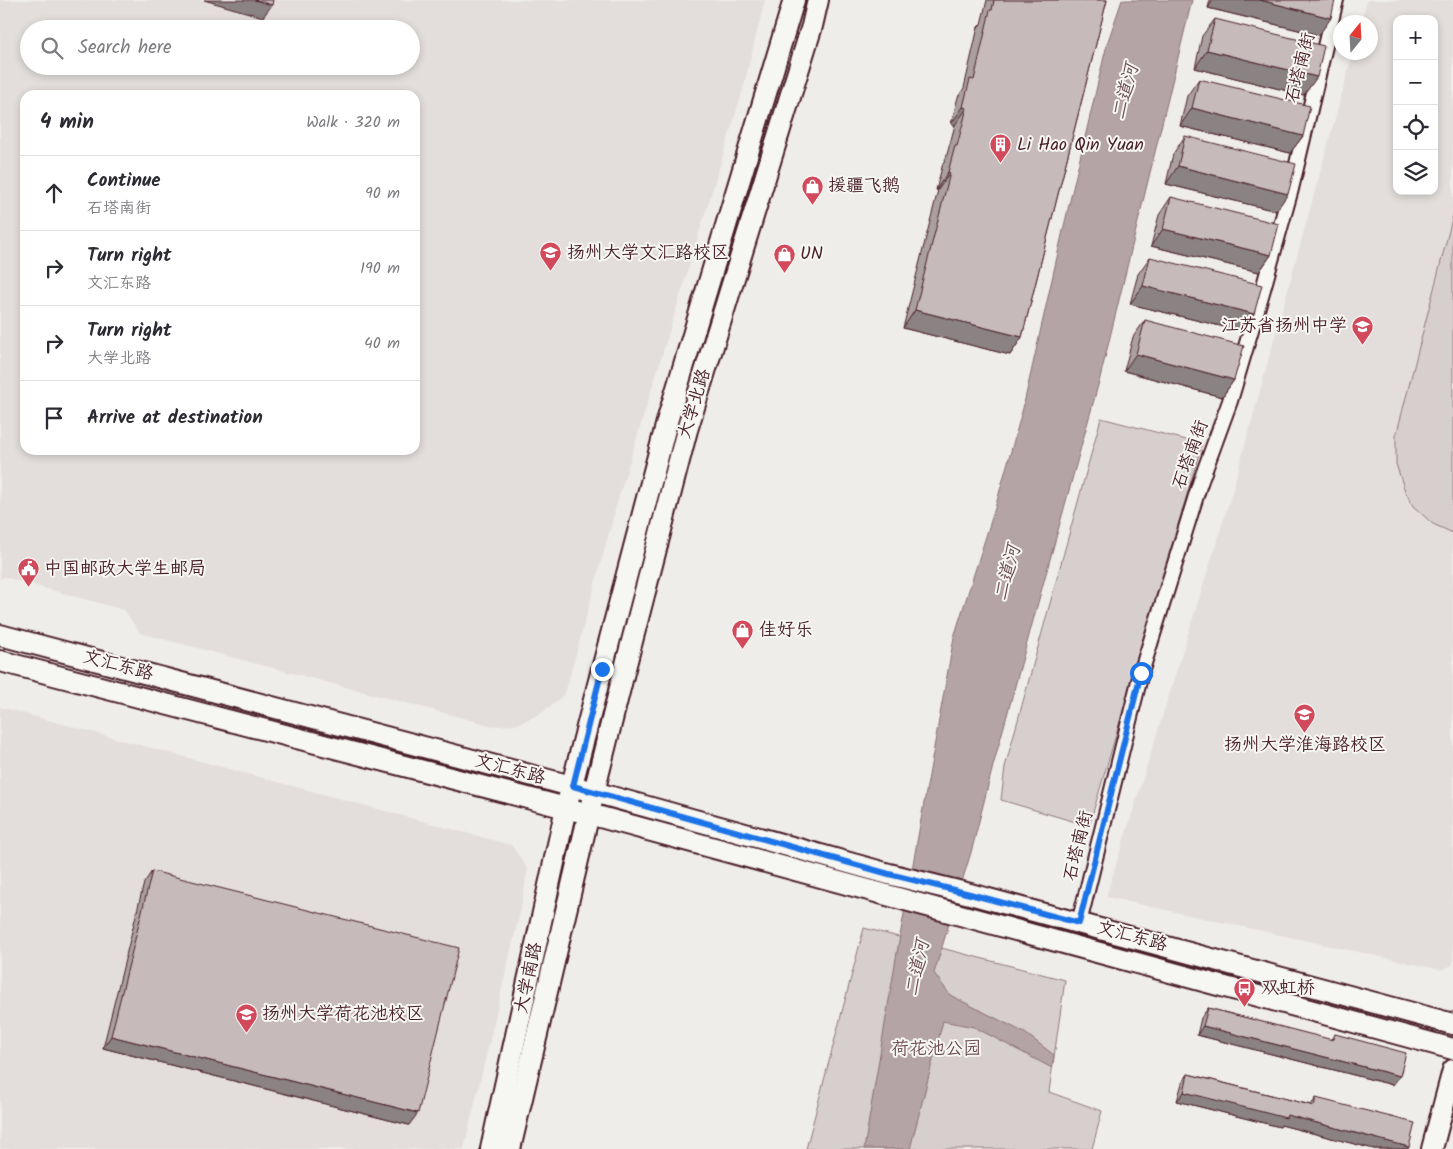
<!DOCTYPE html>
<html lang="en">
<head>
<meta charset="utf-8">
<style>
	body { margin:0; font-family:Kalam,"LXGW WenKai TC",sans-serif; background:#f2f2f3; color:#2b2b33 }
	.controls { position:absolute; right:15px; top:15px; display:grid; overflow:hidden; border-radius:10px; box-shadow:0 2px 8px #0003 }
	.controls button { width:45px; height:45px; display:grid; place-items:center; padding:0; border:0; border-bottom:1px solid #e1e1e2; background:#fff; color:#2b2b33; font:25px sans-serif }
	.compass { position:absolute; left:1333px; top:15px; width:45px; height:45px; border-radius:50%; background:#fff; box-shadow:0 2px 8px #0003; rotate:18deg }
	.stop { position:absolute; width:15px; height:15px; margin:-11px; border:4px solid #1a73e8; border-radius:50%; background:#fff }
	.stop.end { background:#1a73e8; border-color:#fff; box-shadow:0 1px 5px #0008 }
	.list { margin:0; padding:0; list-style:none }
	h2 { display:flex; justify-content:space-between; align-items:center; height:65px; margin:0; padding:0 20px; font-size:21px }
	h2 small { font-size:16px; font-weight:400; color:#7c7c81 }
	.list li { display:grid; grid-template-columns:32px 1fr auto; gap:15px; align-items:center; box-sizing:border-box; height:75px; padding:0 20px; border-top:1px solid #e1e1e2 }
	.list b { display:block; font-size:19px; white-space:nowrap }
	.list p { margin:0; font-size:16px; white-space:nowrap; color:#7c7c81 }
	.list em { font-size:16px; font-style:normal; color:#7c7c81 }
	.icon { flex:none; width:28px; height:28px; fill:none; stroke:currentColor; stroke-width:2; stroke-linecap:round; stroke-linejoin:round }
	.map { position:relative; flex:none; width:1453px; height:1149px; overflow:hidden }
	.search { position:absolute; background:#fff; box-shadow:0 2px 8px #0003; left:20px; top:20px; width:400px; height:55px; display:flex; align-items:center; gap:12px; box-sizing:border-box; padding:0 18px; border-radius:28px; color:#7c7c81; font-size:19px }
	.panel { position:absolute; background:#fff; box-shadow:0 2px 8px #0003; left:20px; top:90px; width:400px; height:365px; border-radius:15px }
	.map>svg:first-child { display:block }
	.built { fill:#e3dedc; fill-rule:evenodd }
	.green { fill:#d7cfce; stroke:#90777c }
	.water { fill:#b4a4a5; stroke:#8a6f74 }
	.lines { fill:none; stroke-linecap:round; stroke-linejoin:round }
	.street-casing { stroke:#4a1f2b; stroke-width:18 }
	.secondary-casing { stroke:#4a1f2b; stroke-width:24 }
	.street { stroke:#f6f6f2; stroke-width:14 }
	.secondary { stroke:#f6f6f2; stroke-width:20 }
	.wall { fill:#aaa0a1; stroke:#4a1f2b }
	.shaded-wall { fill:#8b8283; stroke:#4a1f2b }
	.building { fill:#c6babb; stroke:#4a1f2b }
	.route { stroke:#1a73e8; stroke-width:6 }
	.labels { text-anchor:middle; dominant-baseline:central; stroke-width:4; stroke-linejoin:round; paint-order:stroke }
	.street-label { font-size:18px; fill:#4a1f2b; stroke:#f6f6f2 }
	.poi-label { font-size:18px; fill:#4a1f2b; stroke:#f6f6f2; text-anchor:start }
	.park-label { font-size:18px; fill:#6d4b54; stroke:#f6f6f2 }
	.water-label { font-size:19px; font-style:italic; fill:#6f4e56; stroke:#f6f6f2 }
</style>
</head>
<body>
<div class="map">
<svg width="1453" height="1149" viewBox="0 0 1453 1149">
	<rect width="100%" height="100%" fill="#efedea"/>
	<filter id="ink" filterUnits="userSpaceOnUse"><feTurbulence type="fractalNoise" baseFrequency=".02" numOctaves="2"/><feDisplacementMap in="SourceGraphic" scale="10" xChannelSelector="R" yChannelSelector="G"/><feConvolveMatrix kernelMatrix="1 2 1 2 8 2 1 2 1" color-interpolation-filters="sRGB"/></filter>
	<g filter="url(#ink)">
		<g class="built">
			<path d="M 0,0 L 765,0 L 742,93 L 618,500 L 565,694 L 542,713 L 516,725 L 493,726 L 140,633 L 124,610 L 4,577 L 0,579 ZM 29,29 L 411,29 L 411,66 L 29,66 ZM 25,95 L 415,95 L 415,450 L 25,450 Z"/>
			<path d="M 1367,0 L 1453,0 L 1453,965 L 1441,970 L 1106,897 L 1230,499 L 1353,53 L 1370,52 L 1370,22 L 1361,22 ZM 1397,19 L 1434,19 L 1434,191 L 1397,191 Z"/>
			<path d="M 0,707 L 511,845 L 528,869 L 519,917 L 464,1149 L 0,1149 Z"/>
		</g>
		<g class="green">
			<path d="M 1453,215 L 1453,533 L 1433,524 L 1413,506 L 1405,491 L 1396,464 L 1396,436 Z"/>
			<path d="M 1101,418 L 1202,444 L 1089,826 L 1001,800 L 1005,767 Z"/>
			<path d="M 864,928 L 1065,980 L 1049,1092 L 1102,1111 L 1092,1149 L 806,1149 Z"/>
		</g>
		<path class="water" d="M 1122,0 L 1192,0 L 1100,378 L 993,766 L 972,849 L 934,973 L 950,995 L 1025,1033 L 1054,1055 L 1052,1068 L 974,1027 L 943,1021 L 910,1149 L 864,1149 L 896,958 L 954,637 L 995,508 L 1023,408 L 1064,226 L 1107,44 Z"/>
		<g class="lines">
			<defs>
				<path id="street" d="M 1079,923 L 1141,673 L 1200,483 L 1230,401 L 1263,289 L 1291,189 L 1336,0"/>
				<g id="secondary">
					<path d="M 0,635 L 594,792 L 889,874 L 970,894 L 1453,1024"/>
					<path d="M 0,661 L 589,814 L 1453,1049"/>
					<path d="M 491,1149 L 566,808 L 602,669 L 668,418 L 794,0"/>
					<path d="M 510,1149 L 594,792 L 624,672 L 687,430 L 812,26 L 818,0"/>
					<path d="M 1432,1149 L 1453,1070"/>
				</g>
			</defs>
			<use href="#street" class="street-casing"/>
			<use href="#secondary" class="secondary-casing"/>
			<use href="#street" class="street"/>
			<use href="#secondary" class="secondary"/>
		</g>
		<g class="wall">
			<path d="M 987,0 L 1107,0 L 1022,337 L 1010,355 L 903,328 L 938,190 L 936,190 L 943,163 L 946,158 L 955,125 L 951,124 L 958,97 L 964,88 L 978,27 L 981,24 Z"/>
			<path d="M 1210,0 L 1335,0 L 1319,35 L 1208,8 Z"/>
			<path d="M 1215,19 L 1304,95 L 1195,68 L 1202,36 Z"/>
			<path d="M 1199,79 L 1303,136 L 1290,153 L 1180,126 L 1187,96 Z"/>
			<path d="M 1185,136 L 1276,211 L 1166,184 L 1173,154 Z"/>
			<path d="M 1171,197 L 1271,255 L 1259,272 L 1151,246 L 1159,215 Z"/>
			<path d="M 1150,257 L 1241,331 L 1130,304 L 1138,274 Z"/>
			<path d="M 1145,320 L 1234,380 L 1222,397 L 1124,371 L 1133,337 Z"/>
			<path d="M 152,871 L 409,1125 L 103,1048 L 144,883 Z"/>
			<path d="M 1208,1008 L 1330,1040 L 1335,1034 L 1393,1085 L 1197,1035 L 1201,1018 Z"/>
			<path d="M 1188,1074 L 1311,1105 L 1316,1098 L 1408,1149 L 1374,1149 L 1281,1125 L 1280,1127 L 1177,1101 L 1182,1083 Z"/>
		</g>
		<g class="shaded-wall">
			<path d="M 204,0 L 255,0 L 272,5 L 263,17 Z"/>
			<path d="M 1213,0 L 1260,0 L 1331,18 L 1319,35 L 1208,8 Z"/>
			<path d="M 1207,50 L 1317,77 L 1304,95 L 1195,68 Z"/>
			<path d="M 963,107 L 967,108 L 955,125 L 951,124 Z"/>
			<path d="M 1192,108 L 1303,136 L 1290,153 L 1180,126 Z"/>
			<path d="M 1178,166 L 1288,194 L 1276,211 L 1166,184 Z"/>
			<path d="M 948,172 L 950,173 L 938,190 L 936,190 Z"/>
			<path d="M 1163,229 L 1271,255 L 1259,272 L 1151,246 Z"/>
			<path d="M 1143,286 L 1254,314 L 1241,331 L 1130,304 Z"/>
			<path d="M 915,310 L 1022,337 L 1010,355 L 903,328 Z"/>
			<path d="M 1136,354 L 1234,380 L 1222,397 L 1124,371 Z"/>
			<path d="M 1203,1026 L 1400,1076 L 1393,1085 L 1197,1035 Z"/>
			<path d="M 111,1036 L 418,1113 L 409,1125 L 103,1048 Z"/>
			<path d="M 1184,1092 L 1287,1115 L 1409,1147 L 1408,1149 L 1374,1149 L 1281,1125 L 1280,1127 L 1177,1101 Z"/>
		</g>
		<g class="building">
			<path d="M 255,0 L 273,0 L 272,5 Z"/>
			<path d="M 994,0 L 1107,0 L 1022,337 L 915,310 L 950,173 L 948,172 L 955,146 L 957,146 L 967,108 L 963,107 L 970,79 L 974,80 L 990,10 L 992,10 Z"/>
			<path d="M 1260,0 L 1335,0 L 1331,18 Z"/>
			<path d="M 1215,19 L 1324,46 L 1317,77 L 1207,50 Z"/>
			<path d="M 1199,79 L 1310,106 L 1303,136 L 1192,108 Z"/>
			<path d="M 1185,136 L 1296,164 L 1288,194 L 1178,166 Z"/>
			<path d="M 1171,197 L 1279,224 L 1271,255 L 1163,229 Z"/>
			<path d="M 1150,257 L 1262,285 L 1254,314 L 1143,286 Z"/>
			<path d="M 1145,320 L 1244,346 L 1234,380 L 1136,354 Z"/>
			<path d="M 152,871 L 459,948 L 418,1113 L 111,1036 Z"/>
			<path d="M 1208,1008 L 1333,1040 L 1335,1034 L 1406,1053 L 1400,1076 L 1203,1026 Z"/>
			<path d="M 1188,1074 L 1314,1106 L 1316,1098 L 1415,1123 L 1409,1147 L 1287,1115 L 1286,1118 L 1184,1092 Z"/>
		</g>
	</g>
	<g class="lines" filter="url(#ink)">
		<path class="route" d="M 602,669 L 573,786 L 889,874 L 970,894 L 1079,923 L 1141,673"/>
	</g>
	<defs>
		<symbol id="building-pin" viewBox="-11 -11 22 30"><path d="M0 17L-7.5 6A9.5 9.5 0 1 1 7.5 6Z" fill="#d1495b" stroke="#f6f6f2"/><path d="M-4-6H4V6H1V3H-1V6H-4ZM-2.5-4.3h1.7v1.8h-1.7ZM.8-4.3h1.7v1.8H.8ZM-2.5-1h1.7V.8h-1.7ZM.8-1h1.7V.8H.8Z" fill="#fff"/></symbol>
		<symbol id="shop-pin" viewBox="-11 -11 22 30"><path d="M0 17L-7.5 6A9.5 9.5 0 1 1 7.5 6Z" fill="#d1495b" stroke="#f6f6f2"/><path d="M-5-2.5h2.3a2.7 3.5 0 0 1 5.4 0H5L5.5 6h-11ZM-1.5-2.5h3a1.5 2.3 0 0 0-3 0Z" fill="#fff"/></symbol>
		<symbol id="university-pin" viewBox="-11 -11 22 30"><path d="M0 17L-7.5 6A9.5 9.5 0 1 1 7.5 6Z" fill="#d1495b" stroke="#f6f6f2"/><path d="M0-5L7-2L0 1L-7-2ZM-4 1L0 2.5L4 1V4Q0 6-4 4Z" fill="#fff"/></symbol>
		<symbol id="school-pin" viewBox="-11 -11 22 30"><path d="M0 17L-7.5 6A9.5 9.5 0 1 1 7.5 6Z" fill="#d1495b" stroke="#f6f6f2"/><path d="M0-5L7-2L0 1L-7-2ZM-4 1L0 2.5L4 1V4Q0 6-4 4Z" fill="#fff"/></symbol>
		<symbol id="civic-pin" viewBox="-11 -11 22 30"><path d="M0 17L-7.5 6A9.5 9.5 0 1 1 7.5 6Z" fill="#d1495b" stroke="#f6f6f2"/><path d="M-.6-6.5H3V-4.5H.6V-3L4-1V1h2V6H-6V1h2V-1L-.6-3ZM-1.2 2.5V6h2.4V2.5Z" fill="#fff"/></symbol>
		<symbol id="bus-pin" viewBox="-11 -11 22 30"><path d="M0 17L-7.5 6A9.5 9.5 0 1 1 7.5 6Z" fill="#d1495b" stroke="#f6f6f2"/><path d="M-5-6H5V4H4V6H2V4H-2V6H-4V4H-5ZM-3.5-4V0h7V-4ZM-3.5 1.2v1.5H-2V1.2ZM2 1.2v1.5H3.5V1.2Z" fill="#fff"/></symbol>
	</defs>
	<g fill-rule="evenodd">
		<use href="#building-pin" x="988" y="132" width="25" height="34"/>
		<use href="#shop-pin" x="800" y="174" width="25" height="34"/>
		<use href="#university-pin" x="538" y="240" width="25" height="34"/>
		<use href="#shop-pin" x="772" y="242" width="25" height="34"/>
		<use href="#school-pin" x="1350" y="314" width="25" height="34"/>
		<use href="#civic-pin" x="16" y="556" width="25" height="34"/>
		<use href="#shop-pin" x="730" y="618" width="25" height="34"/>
		<use href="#university-pin" x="1292" y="702" width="25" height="34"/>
		<use href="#bus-pin" x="1232" y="976" width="25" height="34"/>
		<use href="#university-pin" x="234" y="1002" width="25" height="34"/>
	</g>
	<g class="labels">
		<g class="street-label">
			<text transform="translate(1301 68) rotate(-76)">石塔南街</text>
			<text transform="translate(695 404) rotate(-73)">大学北路</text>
			<text transform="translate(1191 455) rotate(-70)">石塔南街</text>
			<text transform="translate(118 666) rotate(15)">文汇东路</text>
			<text transform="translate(510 770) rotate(15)">文汇东路</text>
			<text transform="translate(1079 846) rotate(-76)">石塔南街</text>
			<text transform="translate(1132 937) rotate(15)">文汇东路</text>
			<text transform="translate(529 978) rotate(-78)">大学南路</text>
		</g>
		<g class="poi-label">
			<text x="1017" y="145">Li Hao Qin Yuan</text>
			<text x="828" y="186">援疆飞鹅</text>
			<text x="567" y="253">扬州大学文汇路校区</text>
			<text x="800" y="254">UN</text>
			<text x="1347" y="326" text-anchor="end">江苏省扬州中学</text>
			<text x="44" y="569">中国邮政大学生邮局</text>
			<text x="759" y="630">佳好乐</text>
			<text x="1305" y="745" text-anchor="middle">扬州大学淮海路校区</text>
			<text x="1261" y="988">双虹桥</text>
			<text x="262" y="1014">扬州大学荷花池校区</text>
		</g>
		<g class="park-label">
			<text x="936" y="1049">荷花池公园</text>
		</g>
		<g class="water-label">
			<text transform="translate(1126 92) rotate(-76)">二道河</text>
			<text transform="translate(1008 573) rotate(-76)">二道河</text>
			<text transform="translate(918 968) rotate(-78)">二道河</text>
		</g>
	</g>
</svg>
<div class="controls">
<button>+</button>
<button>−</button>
<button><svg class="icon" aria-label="locate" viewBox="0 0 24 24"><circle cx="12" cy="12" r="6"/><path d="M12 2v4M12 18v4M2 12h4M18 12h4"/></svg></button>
<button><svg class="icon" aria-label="layers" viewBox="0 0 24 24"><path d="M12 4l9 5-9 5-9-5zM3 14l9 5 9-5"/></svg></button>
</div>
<svg class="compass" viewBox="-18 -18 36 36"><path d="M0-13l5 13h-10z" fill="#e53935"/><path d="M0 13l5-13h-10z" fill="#7c7c81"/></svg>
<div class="stop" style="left:1141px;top:673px"></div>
<div class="stop end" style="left:602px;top:669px"></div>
<div class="search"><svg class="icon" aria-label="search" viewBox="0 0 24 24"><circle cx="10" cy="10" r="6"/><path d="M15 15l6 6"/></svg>Search here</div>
<section class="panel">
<h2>4 min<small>Walk · 320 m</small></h2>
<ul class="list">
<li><svg class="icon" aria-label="ahead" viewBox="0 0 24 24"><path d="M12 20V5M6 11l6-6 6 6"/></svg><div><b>Continue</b><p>石塔南街</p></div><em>90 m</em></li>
<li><svg class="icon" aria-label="right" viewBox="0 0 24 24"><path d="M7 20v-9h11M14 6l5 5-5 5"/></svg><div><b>Turn right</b><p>文汇东路</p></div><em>190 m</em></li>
<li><svg class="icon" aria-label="right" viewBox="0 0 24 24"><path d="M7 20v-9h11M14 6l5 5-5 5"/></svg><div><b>Turn right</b><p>大学北路</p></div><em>40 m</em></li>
<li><svg class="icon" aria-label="arrive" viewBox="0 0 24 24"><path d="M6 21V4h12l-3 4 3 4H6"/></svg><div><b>Arrive at destination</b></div></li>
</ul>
</section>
</div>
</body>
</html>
